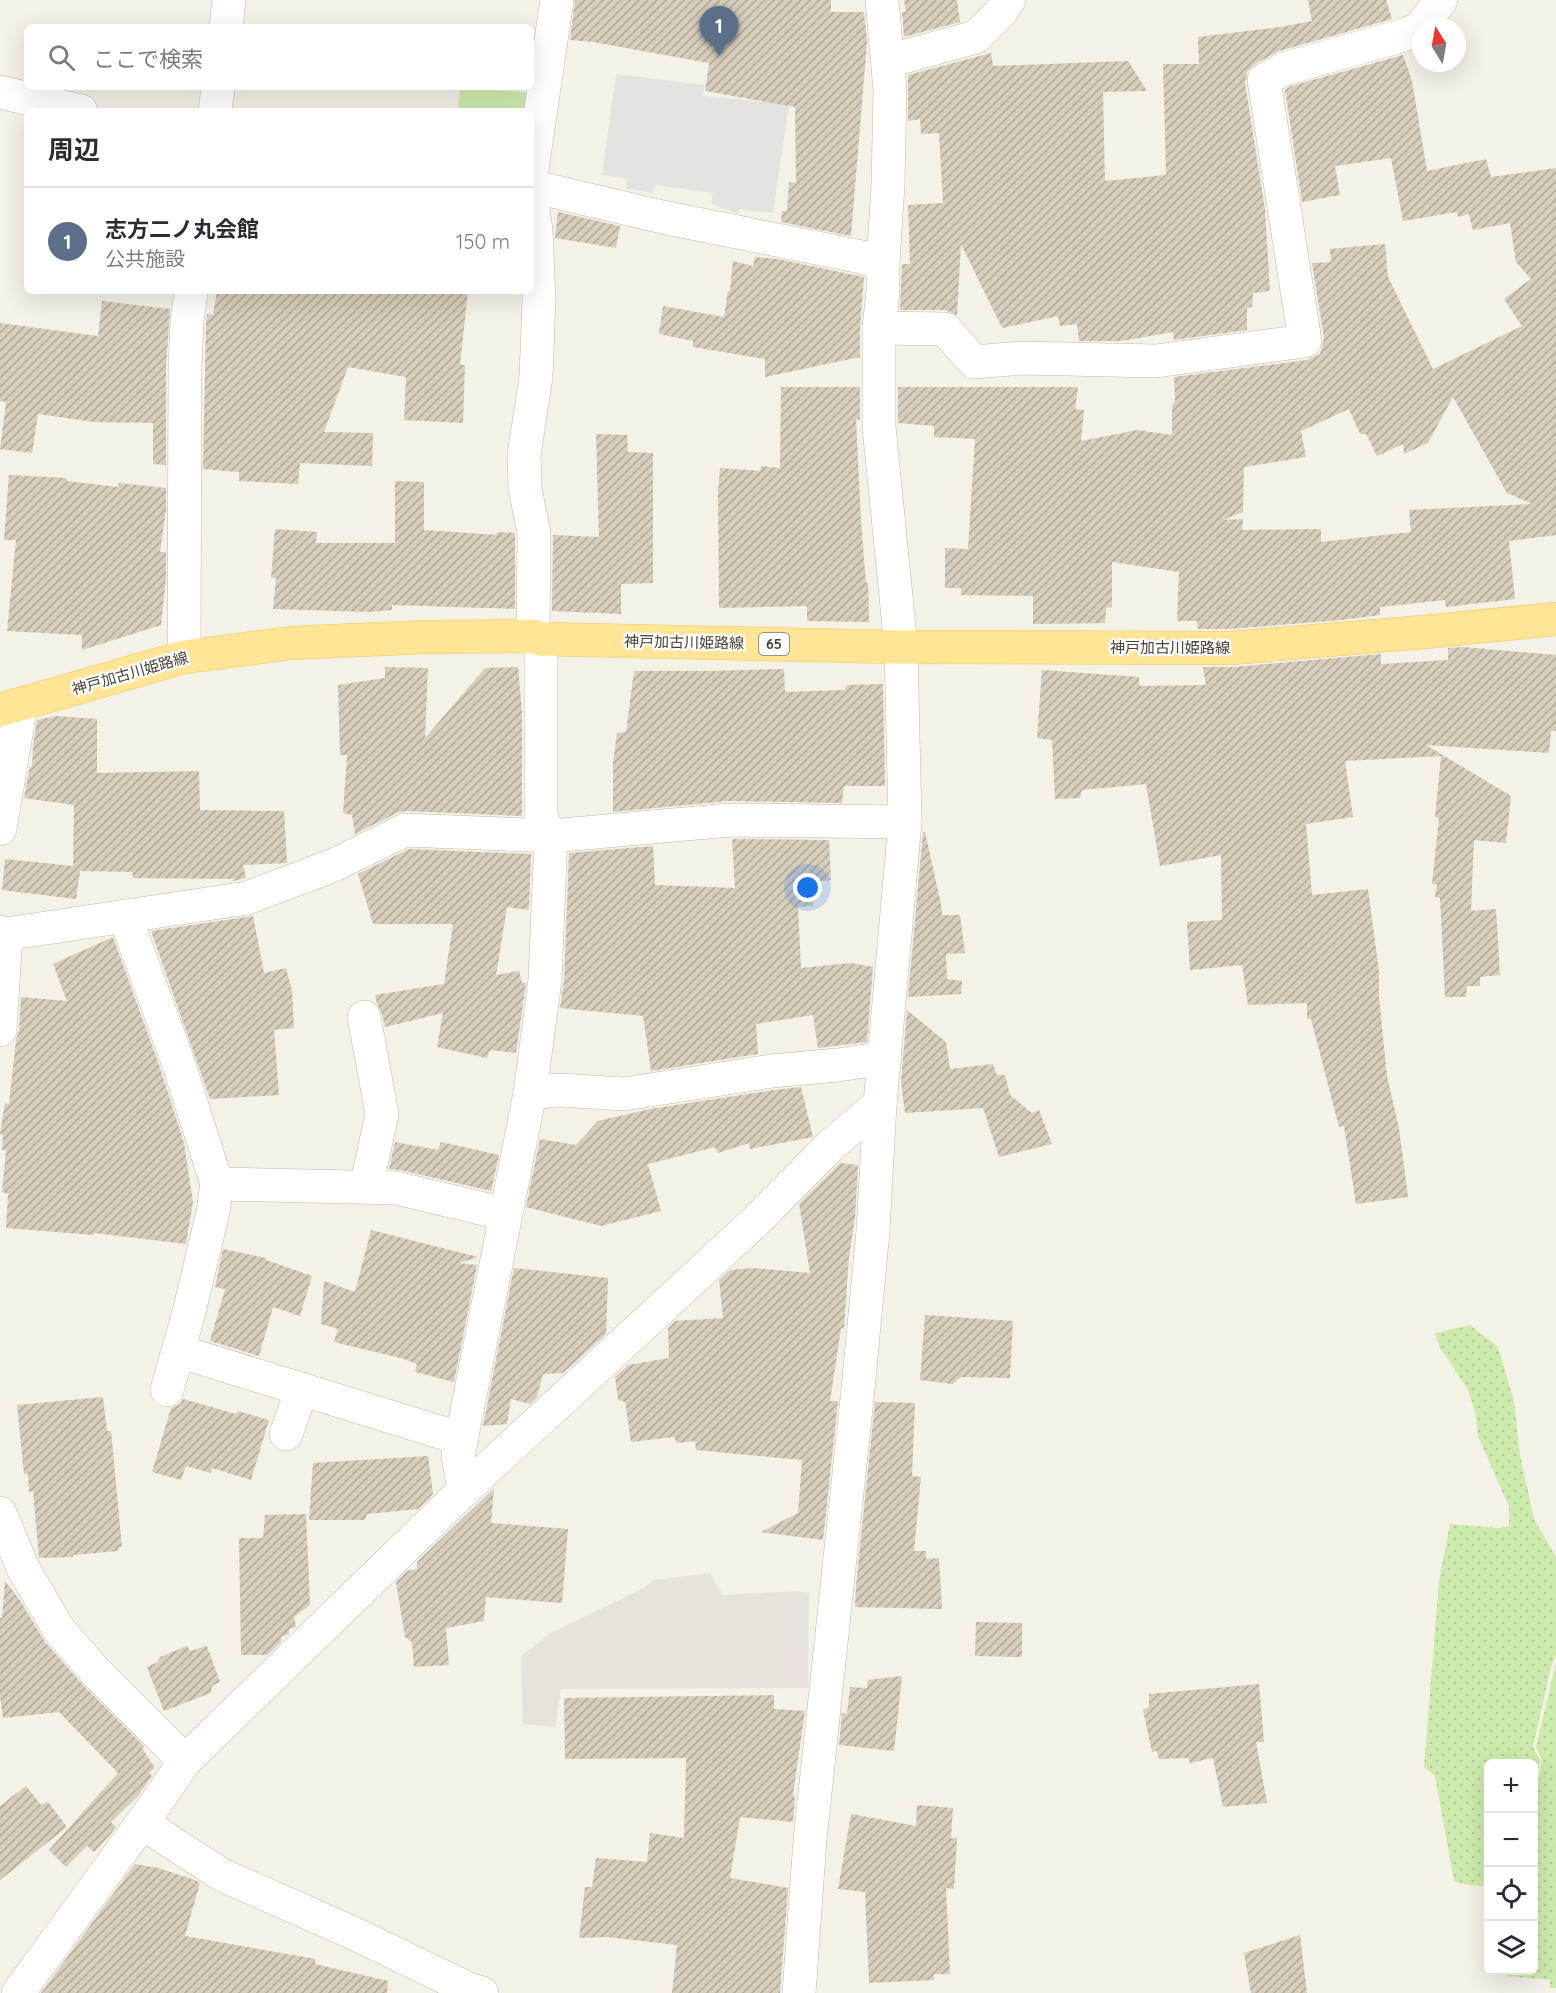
<!DOCTYPE html>
<html lang="ja">
<head>
<meta charset="utf-8">
<style>
	body { margin:0; font-family:Quicksand,"Noto Sans JP",sans-serif; background:#f7f7f7; color:#2b2b33 }
	.controls { position:absolute; right:18px; bottom:18px; display:grid; overflow:hidden; border-radius:9px; box-shadow:0 6px 24px #0002 }
	.controls button { width:54px; height:54px; display:grid; place-items:center; padding:0; border:0; border-bottom:2px solid #e1e1e2; background:#fff; color:#2b2b33; font:30px sans-serif }
	.compass { position:absolute; left:1412px; top:18px; width:54px; height:54px; border-radius:50%; background:#fff; box-shadow:0 6px 24px #0002; rotate:349deg }
	.you { position:absolute; left:808px; top:888px; width:21px; height:21px; margin:-15px; border:4px solid #fff; border-radius:50%; background:#1a73e8; box-shadow:0 0 0 9px #1a73e833 }
	.badge { display:grid; place-items:center; width:39px; height:39px; border-radius:50%; background:#1a73e8; color:#fff; font-size:20px; font-weight:700 }
	.pin { position:absolute; translate:-50% -50px; filter:drop-shadow(0 2px 3px #0008) }
	.pin::after { content:''; position:absolute; top:32px; width:21px; height:18px; background:inherit; clip-path:polygon(0 0,100% 0,50% 100%) }
	.list { margin:0; padding:0; list-style:none }
	h2 { display:flex; justify-content:space-between; align-items:center; height:78px; margin:0; padding:0 24px; font-size:26px }
	h2 small { font-size:20px; font-weight:400; color:#7c7c81 }
	.list li { display:grid; grid-template-columns:39px 1fr auto; gap:18px; align-items:center; box-sizing:border-box; height:108px; padding:0 24px; border-top:2px solid #e1e1e2 }
	.list b { display:block; font-size:22px; white-space:nowrap }
	.list p { margin:0; font-size:20px; white-space:nowrap; color:#7c7c81 }
	.list em { font-size:20px; font-style:normal; color:#7c7c81 }
	.icon { flex:none; width:33px; height:33px; fill:none; stroke:currentColor; stroke-width:2; stroke-linecap:round; stroke-linejoin:round }
	.map { position:relative; flex:none; width:1556px; height:1993px; overflow:hidden }
	.search { position:absolute; background:#fff; box-shadow:0 6px 24px #0002; left:24px; top:24px; width:510px; height:66px; display:flex; align-items:center; gap:15px; box-sizing:border-box; padding:0 21px; border-radius:9px; color:#7c7c81; font-size:22px }
	.panel { position:absolute; background:#fff; box-shadow:0 6px 24px #0002; left:24px; top:108px; width:510px; height:186px; border-radius:9px }
	.map>svg:first-child { display:block }
	.industrial { fill:#e7e2db }
	.grass { fill:url(#grass-dots) }
	.park { fill:#cdebad }
	.parking { fill:#e5e3df }
	.building { fill:url(#building-hatch); fill-rule:evenodd }
	.lines { fill:none; stroke-linecap:round; stroke-linejoin:round }
	.minor-casing { stroke:#c0b9a9; stroke-width:34 }
	.major-casing { stroke:#ebc65e; stroke-width:34 }
	.minor { stroke:#fff; stroke-width:33 }
	.major { stroke:#ffe595; stroke-width:33 }
	.labels { text-anchor:middle; dominant-baseline:central; stroke-width:4.5; stroke-linejoin:round; paint-order:stroke }
	.shield { fill:#fff; stroke:#7f7a72; stroke-width:1.5 }
	.shield-label { font-size:14px; font-weight:bold; fill:#484135 }
	.street-label { font-size:15px; fill:#484135; stroke:#fff }
</style>
</head>
<body>
<div class="map">
<svg width="1556" height="1993" viewBox="0 0 1556 1993">
	<defs>
		<pattern id="grass-dots" width="8" height="8" patternUnits="userSpaceOnUse" patternTransform="scale(1.5)"><rect width="8" height="8" fill="#cdebad"/><path d="M2 2h.1M6 6h.1" fill="none" stroke="#b2cb95" stroke-width="1.8" stroke-linecap="round"/></pattern>
		<pattern id="building-hatch" width="6" height="6" patternUnits="userSpaceOnUse" patternTransform="scale(1.5)"><rect width="6" height="6" fill="#d7cdbb"/><path d="M-1 1l2-2M0 6l6-6M5 7l2-2" fill="none" stroke="#b0a899"/></pattern>
	</defs>
	<rect width="100%" height="100%" fill="#f4f1e7"/>
	<path class="industrial" d="M 710,1573 L 723,1595 L 796,1591 L 809,1593 L 808,1688 L 561,1689 L 555,1727 L 523,1724 L 521,1656 L 551,1633 L 644,1588 L 654,1580 Z"/>
	<g class="grass">
		<path d="M 1470,1325 L 1498,1347 L 1514,1401 L 1520,1455 L 1534,1519 L 1556,1557 L 1556,1655 L 1551,1667 L 1533,1747 L 1540,1760 L 1534,1792 L 1534,1764 L 1488,1764 L 1488,1887 L 1461,1884 L 1454,1881 L 1435,1776 L 1424,1767 L 1439,1581 L 1450,1524 L 1500,1528 L 1509,1526 L 1509,1507 L 1478,1436 L 1475,1412 L 1468,1390 L 1448,1359 L 1440,1349 L 1435,1333 Z"/>
		<path d="M 1556,1663 L 1556,1988 L 1550,1988 L 1550,1980 L 1507,1976 L 1507,1971 L 1534,1970 L 1534,1806 L 1542,1759 L 1536,1747 Z"/>
	</g>
	<path class="park" d="M 462,88 L 534,93 L 531,111 L 458,111 L 460,91 Z"/>
	<path class="parking" d="M 616,74 L 704,85 L 703,96 L 789,104 L 773,213 L 739,209 L 738,214 L 711,204 L 713,193 L 655,185 L 653,193 L 626,188 L 627,179 L 602,175 Z"/>
	<g class="building">
		<path d="M 575,0 L 831,0 L 831,12 L 864,12 L 867,42 L 851,236 L 781,222 L 782,211 L 787,211 L 789,182 L 796,183 L 795,107 L 705,91 L 709,63 L 593,42 L 570,40 Z"/>
		<path d="M 904,0 L 957,0 L 960,22 L 904,37 L 902,12 L 906,12 Z"/>
		<path d="M 1308,0 L 1386,0 L 1392,19 L 1279,51 L 1255,64 L 1247,72 L 1245,83 L 1265,209 L 1270,291 L 1253,293 L 1252,307 L 1247,308 L 1247,330 L 1174,340 L 1173,332 L 1121,341 L 1079,341 L 1077,324 L 1060,326 L 1058,316 L 1002,328 L 961,244 L 957,315 L 945,310 L 900,310 L 902,264 L 910,264 L 908,205 L 943,203 L 939,133 L 921,134 L 920,119 L 908,121 L 908,75 L 991,53 L 993,66 L 1128,61 L 1147,91 L 1103,92 L 1105,181 L 1166,175 L 1163,64 L 1199,64 L 1198,37 L 1280,27 L 1312,21 Z"/>
		<path d="M 1403,55 L 1412,81 L 1427,171 L 1486,159 L 1491,177 L 1556,168 L 1556,535 L 1509,541 L 1515,599 L 1446,607 L 1445,600 L 1380,607 L 1380,615 L 1341,620 L 1230,629 L 1198,629 L 1197,621 L 1177,621 L 1179,572 L 1112,562 L 1112,607 L 1106,608 L 1105,623 L 1033,624 L 1033,596 L 961,595 L 961,588 L 945,588 L 945,548 L 968,549 L 975,439 L 934,437 L 934,426 L 898,423 L 898,387 L 1078,387 L 1075,409 L 1084,410 L 1081,441 L 1138,430 L 1172,435 L 1172,405 L 1175,401 L 1174,377 L 1307,360 L 1320,354 L 1324,338 L 1312,263 L 1331,262 L 1330,249 L 1385,244 L 1388,277 L 1433,369 L 1522,326 L 1504,299 L 1531,279 L 1516,262 L 1510,223 L 1473,230 L 1469,214 L 1458,217 L 1457,212 L 1403,221 L 1391,158 L 1335,166 L 1340,195 L 1302,202 L 1285,90 L 1291,86 ZM 1453,397 L 1507,493 L 1532,504 L 1409,510 L 1411,532 L 1321,542 L 1321,529 L 1242,530 L 1243,519 L 1223,520 L 1243,512 L 1244,467 L 1306,457 L 1301,431 L 1349,409 L 1360,434 L 1366,434 L 1377,456 L 1403,444 L 1404,454 L 1428,443 Z"/>
		<path d="M 558,212 L 620,226 L 616,248 L 555,238 Z"/>
		<path d="M 755,257 L 778,259 L 864,277 L 860,328 L 860,357 L 765,377 L 765,359 L 693,347 L 693,341 L 659,334 L 663,306 L 724,317 L 728,291 L 730,291 L 733,261 L 753,266 Z"/>
		<path d="M 217,291 L 468,291 L 460,365 L 465,365 L 463,423 L 404,420 L 406,377 L 348,367 L 324,432 L 373,433 L 372,466 L 300,463 L 298,484 L 239,481 L 239,472 L 203,469 L 206,323 L 207,314 L 213,315 Z"/>
		<path d="M 102,301 L 170,309 L 166,367 L 166,465 L 153,464 L 153,423 L 94,422 L 38,414 L 32,453 L 0,449 L 6,402 L 0,401 L 0,323 L 98,336 Z"/>
		<path d="M 781,387 L 860,387 L 860,420 L 856,419 L 861,521 L 866,583 L 868,583 L 869,622 L 807,621 L 807,606 L 719,608 L 718,492 L 720,468 L 760,471 L 761,466 L 780,468 Z"/>
		<path d="M 596,434 L 627,435 L 628,452 L 653,453 L 653,583 L 621,584 L 621,614 L 552,611 L 553,535 L 599,537 Z"/>
		<path d="M 9,475 L 66,478 L 67,481 L 118,487 L 119,483 L 166,488 L 166,509 L 160,552 L 166,552 L 166,578 L 161,625 L 82,650 L 82,635 L 7,631 L 16,540 L 4,540 Z"/>
		<path d="M 395,481 L 424,482 L 424,530 L 497,535 L 497,532 L 515,533 L 515,609 L 392,605 L 392,610 L 371,612 L 273,609 L 276,578 L 271,578 L 275,529 L 317,532 L 316,543 L 395,543 Z"/>
		<path d="M 1463,647 L 1556,655 L 1556,731 L 1551,731 L 1549,753 L 1426,745 L 1511,796 L 1506,843 L 1474,840 L 1471,911 L 1496,909 L 1500,975 L 1480,977 L 1480,986 L 1467,986 L 1466,997 L 1445,997 L 1440,898 L 1435,897 L 1437,884 L 1432,884 L 1439,818 L 1435,817 L 1441,756 L 1345,761 L 1353,817 L 1306,824 L 1312,895 L 1368,889 L 1379,972 L 1379,997 L 1387,1076 L 1399,1128 L 1408,1197 L 1356,1204 L 1344,1126 L 1339,1127 L 1311,1019 L 1307,1019 L 1307,1003 L 1248,1005 L 1242,965 L 1190,970 L 1187,922 L 1222,920 L 1221,855 L 1160,866 L 1146,784 L 1082,790 L 1080,798 L 1055,799 L 1052,740 L 1037,738 L 1042,670 L 1139,677 L 1139,686 L 1206,685 L 1203,667 L 1233,667 L 1381,654 L 1381,664 L 1448,660 L 1448,648 Z"/>
		<path d="M 385,667 L 428,668 L 425,738 L 485,668 L 518,667 L 522,712 L 522,816 L 406,811 L 397,813 L 355,834 L 352,815 L 343,813 L 347,755 L 340,755 L 338,685 L 385,678 Z"/>
		<path d="M 784,669 L 785,692 L 845,690 L 847,685 L 883,684 L 885,786 L 844,786 L 842,803 L 728,801 L 613,812 L 613,763 L 617,733 L 626,732 L 634,671 L 710,671 Z"/>
		<path d="M 56,716 L 97,719 L 97,773 L 199,771 L 200,810 L 284,811 L 287,863 L 243,865 L 246,878 L 229,882 L 235,879 L 133,878 L 132,872 L 80,871 L 76,899 L 2,890 L 5,859 L 73,866 L 74,805 L 24,798 L 30,766 L 32,767 L 33,746 L 37,720 Z"/>
		<path d="M 923,832 L 925,832 L 941,904 L 942,915 L 960,915 L 965,953 L 946,954 L 947,979 L 962,981 L 961,994 L 908,997 Z"/>
		<path d="M 732,839 L 829,840 L 831,880 L 814,882 L 813,906 L 798,907 L 801,968 L 851,963 L 873,967 L 867,1042 L 818,1048 L 813,1015 L 756,1024 L 758,1054 L 651,1071 L 643,1016 L 560,1008 L 564,981 L 569,853 L 653,846 L 655,885 L 735,888 Z"/>
		<path d="M 409,849 L 531,854 L 529,910 L 507,907 L 496,975 L 519,971 L 522,983 L 526,983 L 516,1053 L 490,1050 L 487,1058 L 437,1047 L 443,1013 L 385,1027 L 382,1014 L 377,1004 L 375,995 L 444,984 L 453,924 L 373,924 L 358,874 Z"/>
		<path d="M 253,916 L 264,973 L 286,968 L 292,991 L 294,1028 L 274,1030 L 279,1095 L 210,1099 L 151,931 Z"/>
		<path d="M 113,937 L 159,1065 L 184,1143 L 193,1202 L 186,1244 L 94,1233 L 93,1235 L 6,1228 L 8,1194 L 2,1192 L 6,1150 L 2,1150 L 3,1135 L 0,1134 L 5,1103 L 9,1104 L 16,1039 L 19,1031 L 21,997 L 67,1001 L 53,964 Z"/>
		<path d="M 907,1010 L 946,1042 L 950,1069 L 993,1064 L 997,1075 L 1005,1075 L 1010,1095 L 1032,1113 L 1039,1110 L 1052,1144 L 999,1157 L 983,1108 L 905,1113 L 901,1082 Z"/>
		<path d="M 801,1087 L 813,1137 L 750,1149 L 749,1143 L 718,1153 L 715,1147 L 648,1164 L 661,1211 L 601,1226 L 526,1207 L 540,1139 L 576,1145 L 598,1121 L 650,1109 L 774,1090 Z"/>
		<path d="M 395,1142 L 438,1150 L 441,1142 L 499,1155 L 491,1191 L 400,1170 L 389,1169 Z"/>
		<path d="M 840,1163 L 858,1165 L 855,1218 L 849,1257 L 844,1329 L 841,1328 L 830,1401 L 838,1401 L 823,1540 L 761,1532 L 798,1513 L 802,1460 L 696,1450 L 695,1441 L 677,1443 L 674,1437 L 631,1442 L 625,1402 L 618,1400 L 615,1377 L 628,1365 L 669,1358 L 668,1328 L 675,1321 L 723,1318 L 719,1280 L 730,1270 L 753,1268 L 810,1273 L 799,1204 Z"/>
		<path d="M 371,1230 L 478,1257 L 459,1263 L 477,1265 L 454,1382 L 415,1372 L 417,1364 L 404,1359 L 334,1342 L 338,1329 L 321,1324 L 324,1281 L 355,1292 Z"/>
		<path d="M 223,1249 L 266,1258 L 266,1260 L 312,1276 L 300,1316 L 273,1307 L 259,1356 L 210,1341 L 225,1289 L 215,1287 Z"/>
		<path d="M 514,1268 L 608,1278 L 606,1334 L 563,1373 L 543,1374 L 537,1397 L 530,1404 L 511,1399 L 507,1424 L 483,1426 Z"/>
		<path d="M 925,1315 L 1013,1321 L 1010,1378 L 961,1377 L 953,1384 L 920,1380 Z"/>
		<path d="M 103,1397 L 107,1431 L 111,1431 L 122,1547 L 119,1547 L 118,1551 L 73,1555 L 73,1557 L 39,1558 L 33,1491 L 29,1492 L 28,1474 L 24,1474 L 17,1405 Z"/>
		<path d="M 183,1399 L 236,1414 L 238,1411 L 269,1420 L 251,1480 L 212,1468 L 211,1473 L 186,1466 L 181,1480 L 152,1472 L 171,1408 L 180,1404 Z"/>
		<path d="M 875,1402 L 915,1403 L 912,1476 L 921,1477 L 914,1551 L 926,1551 L 926,1559 L 939,1558 L 942,1609 L 855,1607 L 856,1585 Z"/>
		<path d="M 428,1456 L 433,1494 L 418,1509 L 367,1514 L 365,1520 L 309,1520 L 313,1463 Z"/>
		<path d="M 494,1488 L 491,1523 L 568,1529 L 562,1603 L 486,1597 L 484,1621 L 446,1628 L 449,1665 L 414,1667 L 412,1642 L 405,1637 L 396,1582 L 407,1571 L 417,1569 L 417,1562 Z"/>
		<path d="M 306,1514 L 310,1605 L 294,1617 L 296,1627 L 289,1629 L 289,1634 L 281,1637 L 281,1642 L 267,1655 L 241,1655 L 239,1538 L 263,1538 L 265,1515 Z"/>
		<path d="M 5,1581 L 19,1599 L 45,1642 L 83,1685 L 144,1746 L 142,1748 L 155,1768 L 149,1773 L 152,1776 L 137,1797 L 111,1822 L 116,1827 L 109,1836 L 94,1852 L 87,1846 L 66,1867 L 49,1850 L 118,1773 L 59,1712 L 3,1718 L 0,1696 L 0,1618 L 2,1618 Z"/>
		<path d="M 976,1622 L 1022,1623 L 1022,1657 L 975,1656 Z"/>
		<path d="M 187,1646 L 190,1651 L 207,1646 L 220,1682 L 212,1686 L 211,1693 L 164,1711 L 147,1667 L 158,1662 L 160,1657 Z"/>
		<path d="M 902,1676 L 894,1751 L 839,1745 L 842,1713 L 847,1714 L 850,1687 L 867,1688 L 868,1680 Z"/>
		<path d="M 1259,1684 L 1264,1742 L 1256,1742 L 1267,1803 L 1223,1807 L 1213,1758 L 1190,1763 L 1188,1758 L 1159,1759 L 1157,1751 L 1152,1752 L 1143,1710 L 1149,1707 L 1149,1694 Z"/>
		<path d="M 774,1695 L 774,1709 L 805,1711 L 793,1794 L 795,1799 L 793,1822 L 740,1817 L 730,1878 L 788,1888 L 780,1993 L 672,1993 L 677,1945 L 607,1937 L 579,1938 L 585,1887 L 592,1887 L 596,1858 L 647,1862 L 650,1833 L 684,1838 L 686,1758 L 565,1759 L 564,1698 Z"/>
		<path d="M 26,1786 L 41,1805 L 48,1802 L 67,1827 L 0,1880 L 0,1806 Z"/>
		<path d="M 917,1805 L 953,1808 L 951,1838 L 957,1838 L 954,1889 L 946,1888 L 950,1974 L 934,1974 L 934,1980 L 869,1983 L 865,1892 L 838,1889 L 851,1814 L 916,1826 Z"/>
		<path d="M 135,1864 L 158,1868 L 195,1880 L 200,1883 L 185,1936 L 315,1959 L 315,1964 L 388,1981 L 387,1993 L 41,1993 Z"/>
		<path d="M 1300,1935 L 1307,1993 L 1251,1993 L 1244,1953 Z"/>
	</g>
	<g class="lines">
		<defs>
			<g id="minor">
				<path d="M 226,27 L 229,0"/>
				<path d="M 888,61 L 976,37 L 1001,12 L 1009,0"/>
				<path d="M 0,92 L 81,111"/>
				<path d="M 215,111 L 218,87"/>
				<path d="M 531,176 L 557,0"/>
				<path d="M 531,186 L 662,217 L 857,256 L 883,263"/>
				<path d="M 531,197 L 536,230 L 539,299 L 536,377 L 524,455 L 525,489 L 534,533 L 533,636"/>
				<path d="M 879,328 L 945,329 L 974,362 L 1022,358 L 1156,361 L 1305,341 L 1264,80 L 1284,69 L 1404,35 L 1420,28 L 1441,0"/>
				<path d="M 184,657 L 185,368 L 187,321 L 191,291"/>
				<path d="M 0,829 L 21,704"/>
				<path d="M 125,916 L 177,1059 L 217,1184 L 213,1212 L 189,1312 L 167,1390"/>
				<path d="M 0,932 L 6,934 L 247,898 L 334,865 L 405,830 L 551,836 L 730,820 L 905,822"/>
				<path d="M 364,1017 L 382,1114 L 366,1187"/>
				<path d="M 0,1030 L 6,934"/>
				<path d="M 530,1093 L 559,1090 L 624,1094 L 772,1071 L 838,1065 L 885,1058"/>
				<path d="M 217,1184 L 396,1188 L 505,1214"/>
				<path d="M 178,1351 L 462,1439"/>
				<path d="M 286,1434 L 302,1389"/>
				<path d="M 464,1490 L 458,1456 L 530,1093 L 545,980 L 551,836 L 541,818 L 541,639"/>
				<path d="M 0,1513 L 23,1568 L 59,1630 L 96,1672 L 185,1761"/>
				<path d="M 142,1823 L 222,1875 L 351,1932 L 471,1990 L 482,1993"/>
				<path d="M 18,1993 L 142,1823 L 185,1761 L 464,1490 L 756,1221 L 831,1145 L 880,1104"/>
				<path d="M 799,1993 L 810,1840 L 858,1389 L 873,1231 L 880,1104 L 905,822 L 901,647 L 879,427 L 879,328 L 883,292 L 883,263 L 888,185 L 890,90 L 882,0"/>
			</g>
			<path id="major" d="M 0,710 L 184,657 L 291,643 L 425,637 L 533,636 L 541,639 L 901,647 L 1231,648 L 1424,632 L 1556,619"/>
		</defs>
		<use href="#minor" class="minor-casing"/>
		<use href="#major" class="major-casing"/>
		<use href="#minor" class="minor"/>
		<use href="#major" class="major"/>
	</g>
	<g class="labels">
		<rect class="shield" x="759" y="633" width="30" height="22" rx="4.5"/>
		<g class="shield-label">
			<text x="774" y="644">65</text>
		</g>
		<g class="street-label">
			<text transform="translate(684 642) rotate(1)">神戸加古川姫路線</text>
			<text x="1170" y="647">神戸加古川姫路線</text>
			<text transform="translate(130 673) rotate(-16)">神戸加古川姫路線</text>
		</g>
	</g>
</svg>
<div class="controls">
<button>+</button>
<button>−</button>
<button><svg class="icon" aria-label="locate" viewBox="0 0 24 24"><circle cx="12" cy="12" r="6"/><path d="M12 2v4M12 18v4M2 12h4M18 12h4"/></svg></button>
<button><svg class="icon" aria-label="layers" viewBox="0 0 24 24"><path d="M12 4l9 5-9 5-9-5zM3 14l9 5 9-5"/></svg></button>
</div>
<svg class="compass" viewBox="-18 -18 36 36"><path d="M0-13l5 13h-10z" fill="#e53935"/><path d="M0 13l5-13h-10z" fill="#7c7c81"/></svg>
<div class="you"></div>
<div class="pin badge" style="left:719px;top:56px;background:#5c6f8a">1</div>
<div class="search"><svg class="icon" aria-label="search" viewBox="0 0 24 24"><circle cx="10" cy="10" r="6"/><path d="M15 15l6 6"/></svg>ここで検索</div>
<section class="panel">
<h2>周辺<small></small></h2>
<ul class="list">
<li><span class="badge" style="background:#5c6f8a">1</span><div><b>志方二ノ丸会館</b><p>公共施設</p></div><em>150 m</em></li>
</ul>
</section>
</div>
</body>
</html>
